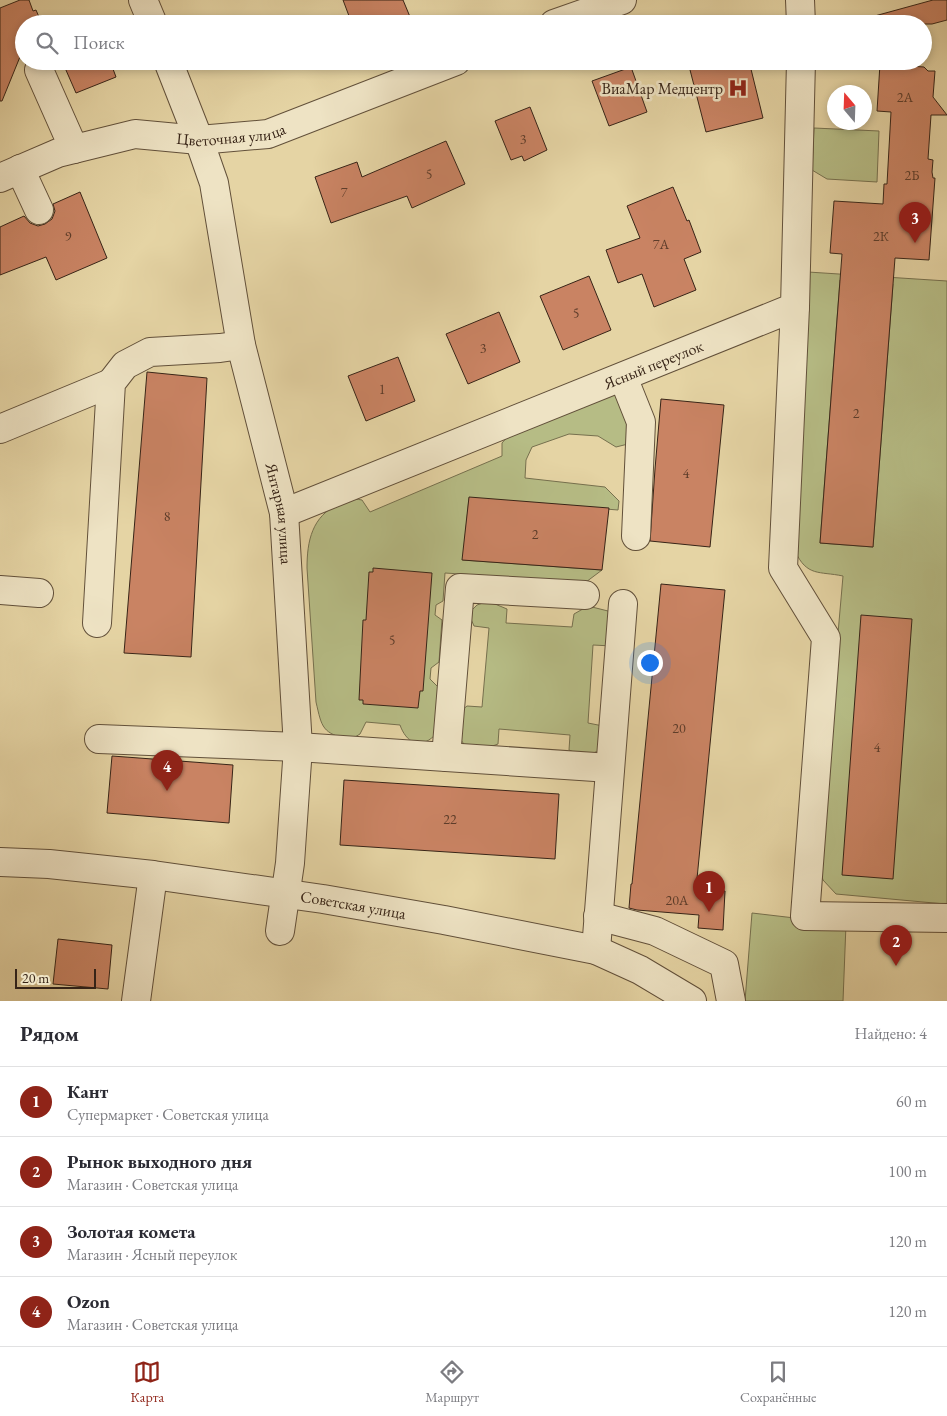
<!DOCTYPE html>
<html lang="ru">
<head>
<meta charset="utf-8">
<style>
	body { margin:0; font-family:"EB Garamond",serif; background:#f2f2f3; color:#2b2b33 }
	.compass { position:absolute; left:827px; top:85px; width:45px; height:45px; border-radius:50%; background:#fff; box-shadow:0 2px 8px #0003; rotate:341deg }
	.scale { position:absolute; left:15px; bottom:12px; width:81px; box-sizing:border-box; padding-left:5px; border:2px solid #372417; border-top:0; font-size:14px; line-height:18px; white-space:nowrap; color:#372417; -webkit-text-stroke:4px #eee3c4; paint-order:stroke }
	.you { position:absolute; left:649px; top:662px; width:18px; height:18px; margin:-12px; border:4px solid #fff; border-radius:50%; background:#1a73e8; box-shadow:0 0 0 8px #1a73e833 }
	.badge { display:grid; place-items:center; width:32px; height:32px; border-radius:50%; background:#8f2418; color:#fff; font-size:16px; font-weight:700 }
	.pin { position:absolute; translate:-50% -41px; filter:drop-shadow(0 1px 2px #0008) }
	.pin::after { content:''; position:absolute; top:26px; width:18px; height:15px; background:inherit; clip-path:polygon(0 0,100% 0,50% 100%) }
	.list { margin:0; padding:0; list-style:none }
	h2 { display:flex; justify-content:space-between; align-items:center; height:65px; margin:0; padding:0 20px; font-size:21px }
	h2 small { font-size:16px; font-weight:400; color:#7c7c81 }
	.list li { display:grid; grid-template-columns:32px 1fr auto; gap:15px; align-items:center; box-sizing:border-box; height:70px; padding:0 20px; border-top:1px solid #e1e1e2 }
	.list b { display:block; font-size:19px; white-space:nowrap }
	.list p { margin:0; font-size:16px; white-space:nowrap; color:#7c7c81 }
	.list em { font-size:16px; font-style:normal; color:#7c7c81 }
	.icon { flex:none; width:28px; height:28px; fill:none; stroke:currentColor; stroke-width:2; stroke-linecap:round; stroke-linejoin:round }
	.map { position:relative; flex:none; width:947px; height:1001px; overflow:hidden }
	.search { position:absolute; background:#fff; box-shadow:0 2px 8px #0003; left:15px; right:15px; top:15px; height:55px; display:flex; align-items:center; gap:12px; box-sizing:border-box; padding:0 18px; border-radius:28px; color:#7c7c81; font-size:19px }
	.sheet { height:345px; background:#fff }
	nav { display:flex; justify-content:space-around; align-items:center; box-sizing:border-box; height:70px; border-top:1px solid #e1e1e2; background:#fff; font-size:14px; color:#7c7c81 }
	nav a { display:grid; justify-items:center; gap:2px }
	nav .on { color:#8f2418 }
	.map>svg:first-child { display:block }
	.green { fill:#b6bc85; stroke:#76704e; fill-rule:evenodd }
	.building { fill:#c98363; stroke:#372417 }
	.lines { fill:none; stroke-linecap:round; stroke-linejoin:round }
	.minor-casing { stroke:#62503a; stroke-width:30 }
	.minor { stroke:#eee3c4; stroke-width:28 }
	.labels { text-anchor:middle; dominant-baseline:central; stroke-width:5; stroke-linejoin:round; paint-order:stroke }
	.number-label { font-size:14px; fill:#5c3c2a }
	.poi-label { font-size:16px; fill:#372417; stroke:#eee3c4; text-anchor:end }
	.street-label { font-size:16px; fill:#372417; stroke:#eee3c4 }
</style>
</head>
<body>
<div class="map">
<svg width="947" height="1001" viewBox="0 0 947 1001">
	<rect width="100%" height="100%" fill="#e5d4a4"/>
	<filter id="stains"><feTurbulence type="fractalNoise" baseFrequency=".004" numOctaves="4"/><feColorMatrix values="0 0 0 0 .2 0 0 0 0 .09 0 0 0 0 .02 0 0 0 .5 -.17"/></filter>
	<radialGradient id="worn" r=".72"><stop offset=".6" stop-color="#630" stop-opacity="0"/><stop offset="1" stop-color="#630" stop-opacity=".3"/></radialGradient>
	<g class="green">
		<path d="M 814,128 L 879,131 L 877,182 L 827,179 L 812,170 Z"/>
		<path d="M 808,272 L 947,281 L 947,904 L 945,904 L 836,894 L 823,880 L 818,863 L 843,576 C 819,571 807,577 795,551 ZM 840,280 L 893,284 L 873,547 L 820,543 Z"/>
		<path d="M 612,394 L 624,400 L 633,414 L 628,444 L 616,447 L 598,436 L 569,434 L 532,447 L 526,460 L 525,478 L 605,487 L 619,501 L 618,510 L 469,498 L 463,560 L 602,570 L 586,582 L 445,573 L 443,601 L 436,605 L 435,615 L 442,620 L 439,662 L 431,668 L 430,679 L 439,688 L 434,736 C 419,750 406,742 400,725 L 366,722 L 360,734 L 350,740 C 322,733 322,728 316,702 L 307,568 C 307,541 312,516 339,504 C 348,500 352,498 362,500 L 370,512 L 502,456 L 502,443 L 510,434 Z"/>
		<path d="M 486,602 L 495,604 L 507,609 L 506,623 L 572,627 L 574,614 L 588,606 L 608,611 L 616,621 L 612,646 L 593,645 L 588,723 L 603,726 L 601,749 C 588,757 583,756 569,750 L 570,735 L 499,729 L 498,744 L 487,748 L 466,747 L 461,740 L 461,711 L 467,706 L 482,707 L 489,628 L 474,626 L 471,619 L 472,610 L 477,605 Z"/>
		<path d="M 752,913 L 846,924 L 843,1001 L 745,1001 Z"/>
	</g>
	<g class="building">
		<path d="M 20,0 L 29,0 L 33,11 L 36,10 L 42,24 L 24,24 L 24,47 L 2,101 L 0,101 L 0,8 Z"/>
		<path d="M 343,0 L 403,0 L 413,24 L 352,24 Z"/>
		<path d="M 933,0 L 947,0 L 947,20 L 932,24 L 872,24 L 871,17 Z"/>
		<path d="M 62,61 L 110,61 L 116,77 L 76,93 Z"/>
		<path d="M 707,61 L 749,61 L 763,118 L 706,132 L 689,66 Z"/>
		<path d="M 880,64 L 924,67 L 928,71 L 935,71 L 933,97 L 947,115 L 931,115 L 928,159 L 933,160 L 932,172 L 933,178 L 935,178 L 929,260 L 895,258 L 873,547 L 820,543 L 842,254 L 830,253 L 834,201 L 883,204 L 884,184 L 887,184 L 891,112 L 877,111 Z"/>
		<path d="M 631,67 L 647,112 L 609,126 L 592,81 Z"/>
		<path d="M 530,107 L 547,150 L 524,161 L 522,156 L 511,160 L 495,121 Z"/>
		<path d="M 446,141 L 465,184 L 412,208 L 407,196 L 331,223 L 315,177 L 357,162 L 362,177 Z"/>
		<path d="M 673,187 L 687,221 L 689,220 L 701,252 L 684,259 L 696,290 L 654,307 L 642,274 L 618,283 L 606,250 L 640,238 L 627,206 Z"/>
		<path d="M 80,192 L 107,258 L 56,280 L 46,257 L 0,275 L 0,227 L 24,216 L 30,223 L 38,226 L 45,224 L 52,219 L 55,211 L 53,204 Z"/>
		<path d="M 589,276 L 611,330 L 563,350 L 540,296 Z"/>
		<path d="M 499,312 L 520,362 L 468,384 L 446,334 Z"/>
		<path d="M 398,357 L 415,401 L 366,421 L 348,376 Z"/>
		<path d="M 147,372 L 207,378 L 191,657 L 124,653 Z"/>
		<path d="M 661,399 L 724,405 L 710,547 L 650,541 L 655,469 Z"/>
		<path d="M 469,497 L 609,508 L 602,570 L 462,560 Z"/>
		<path d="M 373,568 L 432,573 L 423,691 L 420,691 L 418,708 L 363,704 L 363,700 L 359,700 L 363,620 L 366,620 L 369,572 L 373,572 Z"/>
		<path d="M 661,584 L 725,590 L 696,889 L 725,891 L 723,930 L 698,928 L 699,915 L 637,910 L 629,908 L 631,884 L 632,884 Z"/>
		<path d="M 861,615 L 912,619 L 893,879 L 842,875 Z"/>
		<path d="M 112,756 L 233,765 L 229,823 L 107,813 Z"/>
		<path d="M 344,780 L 559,794 L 555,859 L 340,845 Z"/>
		<path d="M 58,939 L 112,945 L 108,989 L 53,984 Z"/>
	</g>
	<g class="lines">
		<defs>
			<g id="minor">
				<path d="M 143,0 L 153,24"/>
				<path d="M 800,0 L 801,24"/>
				<path d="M 554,24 L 622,0"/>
				<path id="s1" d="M 168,61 L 199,140 L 214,183 L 241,345 L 284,513 L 298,747 L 290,863 L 280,931"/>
				<path d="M 39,70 L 74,149"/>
				<path d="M 20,169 L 39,210"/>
				<path id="s2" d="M 0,178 L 58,153 L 135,134 L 199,140 L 268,134 L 456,61"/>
				<path d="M 795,307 L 783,568 L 826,638 L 805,916 L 947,918"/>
				<path d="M 623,377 L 641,422 L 636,536"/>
				<path d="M 0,429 L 111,383"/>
				<path id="s3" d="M 284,513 L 795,307 L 801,61"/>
				<path d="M 0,590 L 39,593"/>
				<path d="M 97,623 L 111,383 L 125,365 L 150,352 L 220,348 L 241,345"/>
				<path d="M 99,739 L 298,747 L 446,757 L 460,588 L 585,595"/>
				<path d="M 446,757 L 610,768"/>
				<path id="s4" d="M 0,862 L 49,864 L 153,875 L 323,899 L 444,920 L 596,950 L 640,970 L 692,1001"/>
				<path d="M 598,916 L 655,931 L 724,964 L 731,1001"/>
				<path d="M 596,950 L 623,604"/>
				<path d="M 136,1001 L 153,875"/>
			</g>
		</defs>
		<use href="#minor" class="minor-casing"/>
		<use href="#minor" class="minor"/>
	</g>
	<defs>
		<symbol id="hospital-bare" viewBox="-9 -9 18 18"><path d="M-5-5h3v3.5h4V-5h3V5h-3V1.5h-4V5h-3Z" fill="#8f2418" stroke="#eee3c4" stroke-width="2.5" paint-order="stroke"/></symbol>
	</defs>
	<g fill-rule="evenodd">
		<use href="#hospital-bare" x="724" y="74" width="28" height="28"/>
	</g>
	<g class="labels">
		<g class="number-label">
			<text x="905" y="97">2А</text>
			<text x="523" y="139">3</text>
			<text x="429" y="174">5</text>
			<text x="912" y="175">2Б</text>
			<text x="344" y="192">7</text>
			<text x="68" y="236">9</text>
			<text x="881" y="236">2К</text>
			<text x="661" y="244">7А</text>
			<text x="576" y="313">5</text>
			<text x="483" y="348">3</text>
			<text x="382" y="389">1</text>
			<text x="856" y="413">2</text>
			<text x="686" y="473">4</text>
			<text x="167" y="516">8</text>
			<text x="535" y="534">2</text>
			<text x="392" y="640">5</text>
			<text x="679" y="728">20</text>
			<text x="877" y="747">4</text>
			<text x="450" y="819">22</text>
			<text x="677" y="900">20А</text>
		</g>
		<g class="poi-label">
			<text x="723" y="88">ВиаМар Медцентр</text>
		</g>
		<g class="street-label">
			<text stroke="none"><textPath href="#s2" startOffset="239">Цветочная улица</textPath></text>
			<text stroke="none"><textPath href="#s3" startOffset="398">Ясный переулок</textPath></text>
			<text stroke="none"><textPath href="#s1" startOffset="468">Янтарная улица</textPath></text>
			<text stroke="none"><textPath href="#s4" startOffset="356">Советская улица</textPath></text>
		</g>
	</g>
	<rect width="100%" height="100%" filter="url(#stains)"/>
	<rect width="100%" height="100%" fill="url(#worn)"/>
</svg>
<svg class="compass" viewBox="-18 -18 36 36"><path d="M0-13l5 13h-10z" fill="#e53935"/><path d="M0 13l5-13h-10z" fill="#7c7c81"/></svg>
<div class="scale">20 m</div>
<div class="you"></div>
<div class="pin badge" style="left:709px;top:912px">1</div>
<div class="pin badge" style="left:896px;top:966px">2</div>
<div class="pin badge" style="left:915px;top:243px">3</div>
<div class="pin badge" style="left:167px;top:791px">4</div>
<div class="search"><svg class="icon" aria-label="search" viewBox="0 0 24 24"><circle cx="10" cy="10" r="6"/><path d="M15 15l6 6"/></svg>Поиск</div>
</div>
<section class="sheet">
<h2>Рядом<small>Найдено: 4</small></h2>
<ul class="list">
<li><span class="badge">1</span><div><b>Кант</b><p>Супермаркет · Советская улица</p></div><em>60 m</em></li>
<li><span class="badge">2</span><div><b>Рынок выходного дня</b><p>Магазин · Советская улица</p></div><em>100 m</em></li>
<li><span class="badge">3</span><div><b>Золотая комета</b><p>Магазин · Ясный переулок</p></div><em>120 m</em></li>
<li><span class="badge">4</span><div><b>Ozon</b><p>Магазин · Советская улица</p></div><em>120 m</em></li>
</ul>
</section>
<nav>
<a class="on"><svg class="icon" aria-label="map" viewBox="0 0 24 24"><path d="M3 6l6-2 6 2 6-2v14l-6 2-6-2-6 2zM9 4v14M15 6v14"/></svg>Карта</a>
<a><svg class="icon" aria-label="directions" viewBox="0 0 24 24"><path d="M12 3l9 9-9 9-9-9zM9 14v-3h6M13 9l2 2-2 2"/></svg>Маршрут</a>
<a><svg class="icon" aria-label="saved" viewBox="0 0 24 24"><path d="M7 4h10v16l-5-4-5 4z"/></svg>Сохранённые</a>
</nav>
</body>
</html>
